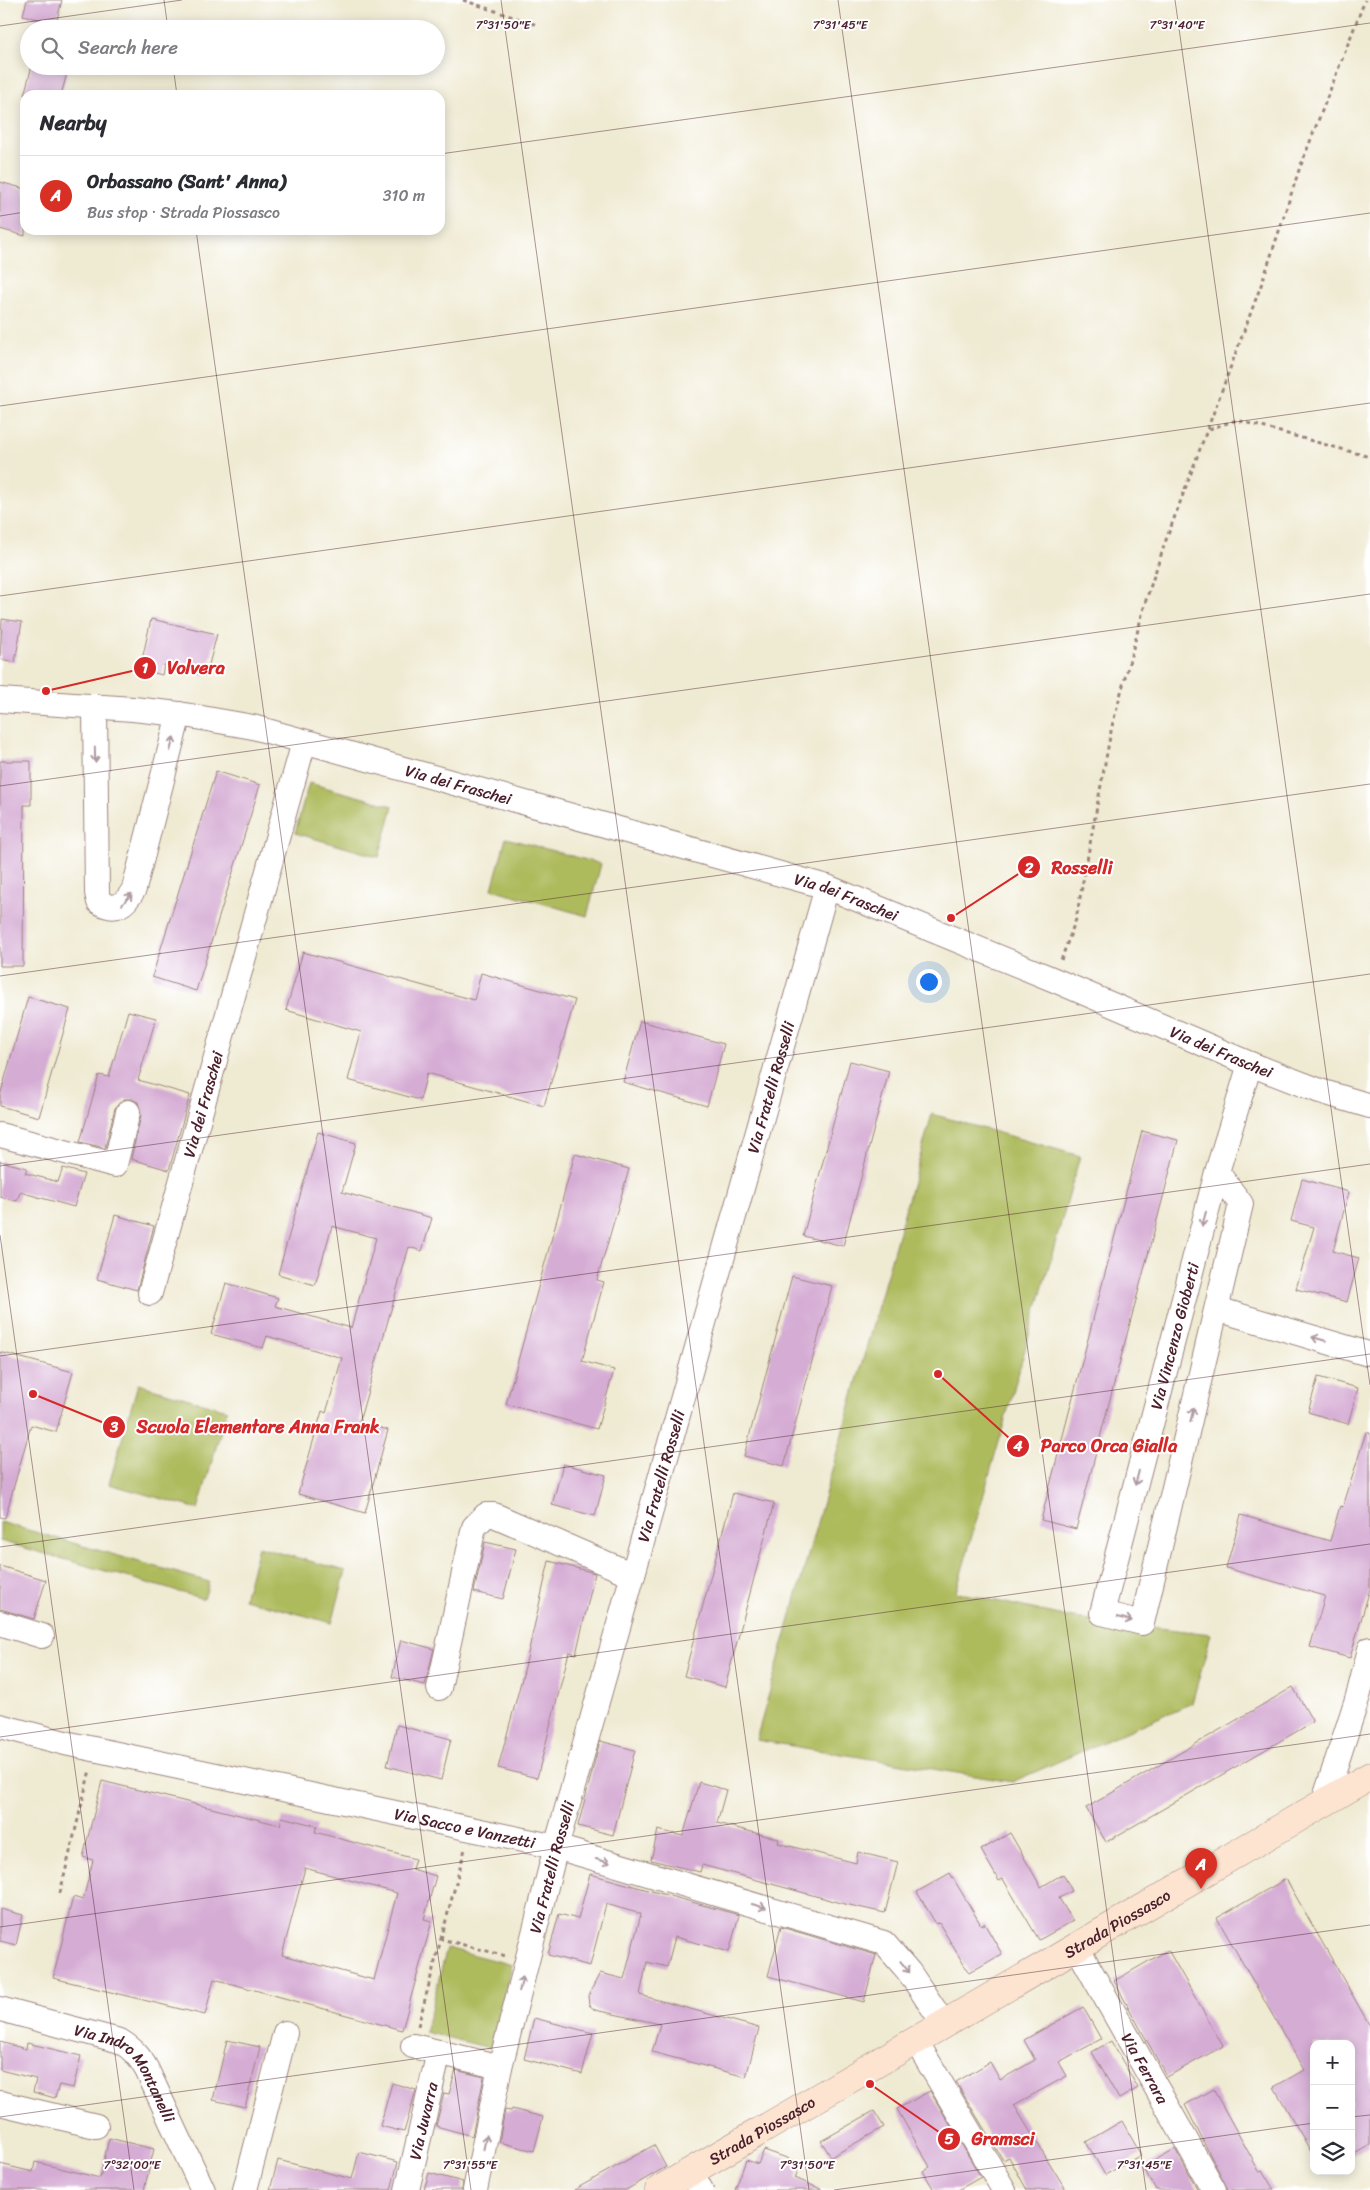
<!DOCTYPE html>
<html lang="en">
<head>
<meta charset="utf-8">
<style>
	body { margin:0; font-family:Sriracha,sans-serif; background:#f7f7f7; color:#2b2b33 }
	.controls { position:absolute; right:15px; bottom:15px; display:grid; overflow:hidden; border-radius:10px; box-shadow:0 2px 12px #0003 }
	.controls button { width:45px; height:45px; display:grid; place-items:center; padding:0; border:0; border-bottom:1px solid #e1e1e2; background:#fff; color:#2b2b33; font:25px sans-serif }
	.you { position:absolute; left:928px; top:981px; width:18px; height:18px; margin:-12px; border:4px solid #fff; border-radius:50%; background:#1a73e8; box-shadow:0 0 0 8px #1a73e833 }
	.badge { display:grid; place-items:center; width:32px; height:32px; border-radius:50%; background:#d93025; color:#fff; font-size:16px; font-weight:700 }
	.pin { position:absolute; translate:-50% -41px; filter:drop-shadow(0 1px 2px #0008) }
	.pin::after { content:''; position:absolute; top:26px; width:18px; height:15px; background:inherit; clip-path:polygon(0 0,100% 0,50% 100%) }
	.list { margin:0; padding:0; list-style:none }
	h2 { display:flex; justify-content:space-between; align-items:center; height:65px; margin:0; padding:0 20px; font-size:21px }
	h2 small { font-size:16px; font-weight:400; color:#7c7c81 }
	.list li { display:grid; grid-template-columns:32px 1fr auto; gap:15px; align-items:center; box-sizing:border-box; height:80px; padding:0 20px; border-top:1px solid #e1e1e2 }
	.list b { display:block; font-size:19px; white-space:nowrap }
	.list p { margin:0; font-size:16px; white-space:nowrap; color:#7c7c81 }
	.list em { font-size:16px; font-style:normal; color:#7c7c81 }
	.icon { flex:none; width:28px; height:28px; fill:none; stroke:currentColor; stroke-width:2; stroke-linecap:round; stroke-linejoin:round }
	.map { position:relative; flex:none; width:1370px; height:2190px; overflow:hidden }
	.search { position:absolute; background:#fff; box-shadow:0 2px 12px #0003; left:20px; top:20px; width:425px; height:55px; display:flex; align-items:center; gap:12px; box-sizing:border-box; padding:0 18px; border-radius:28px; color:#7c7c81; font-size:19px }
	.panel { position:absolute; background:#fff; box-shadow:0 2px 12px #0003; left:20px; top:90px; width:425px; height:145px; border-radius:15px }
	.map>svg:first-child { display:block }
	.green { fill:#aebb5d; stroke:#7c6d44 }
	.building { fill:#d5acd4; fill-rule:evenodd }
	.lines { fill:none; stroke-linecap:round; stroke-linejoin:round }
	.street-casing { stroke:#9c847e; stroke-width:26 }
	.secondary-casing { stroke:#9c847e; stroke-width:29 }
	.path { stroke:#9c847e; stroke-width:3; stroke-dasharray:4 4; stroke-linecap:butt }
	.street { stroke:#fff; stroke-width:24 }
	.secondary { stroke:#fde4d1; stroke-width:28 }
	.oneway { stroke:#ae9aa0 }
	.ticks { fill:none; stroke:#4a1f2b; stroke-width:1; stroke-opacity:0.45 }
	.labels { text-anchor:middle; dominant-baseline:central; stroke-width:4; stroke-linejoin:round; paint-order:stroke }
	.street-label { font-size:16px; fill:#4a1f2b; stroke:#fff }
	.ticks-label { font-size:12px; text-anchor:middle; fill:#4a1f2b; stroke:#fff; stroke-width:4; stroke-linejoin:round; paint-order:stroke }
	.leader { fill:none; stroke:#d62828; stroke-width:2 }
	.callout-dot { fill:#d62828; stroke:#fff; stroke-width:2 }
	.mark-label { font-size:15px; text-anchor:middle; font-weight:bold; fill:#fff }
	.callout-label { font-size:18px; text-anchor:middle; font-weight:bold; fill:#d62828; stroke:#fff; stroke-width:4; stroke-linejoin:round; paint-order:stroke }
</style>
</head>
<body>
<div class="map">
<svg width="1370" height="2190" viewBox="0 0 1370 2190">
	<rect width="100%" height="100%" fill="#fff"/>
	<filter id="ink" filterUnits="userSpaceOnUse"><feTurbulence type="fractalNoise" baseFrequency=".02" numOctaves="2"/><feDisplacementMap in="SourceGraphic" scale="10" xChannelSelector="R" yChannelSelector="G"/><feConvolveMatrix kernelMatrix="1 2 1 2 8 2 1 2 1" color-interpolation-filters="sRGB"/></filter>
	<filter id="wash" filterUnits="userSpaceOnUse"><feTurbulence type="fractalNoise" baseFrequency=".0096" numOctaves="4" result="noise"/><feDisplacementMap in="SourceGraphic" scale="20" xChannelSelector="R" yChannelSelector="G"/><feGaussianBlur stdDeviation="1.12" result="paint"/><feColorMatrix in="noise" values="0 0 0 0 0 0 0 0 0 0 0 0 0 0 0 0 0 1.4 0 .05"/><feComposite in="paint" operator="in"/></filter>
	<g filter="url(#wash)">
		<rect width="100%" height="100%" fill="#efead2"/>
		<g class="green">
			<path d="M 309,783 L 393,806 L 379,857 L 295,833 Z"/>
			<path d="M 506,838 L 601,864 L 587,916 L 492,889 Z"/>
			<path d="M 932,1114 L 1080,1156 L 956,1592 L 1073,1618 L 1211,1634 L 1192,1703 L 1012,1782 L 756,1740 Z"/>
			<path d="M 138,1384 L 227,1410 L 198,1509 L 109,1484 Z"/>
			<path d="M 0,1522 L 209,1582 L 204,1599 L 0,1541 Z"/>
			<path d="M 258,1547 L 346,1571 L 332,1623 L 244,1599 Z"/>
			<path d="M 447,1948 L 512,1965 L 490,2048 L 425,2032 Z"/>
		</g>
		<g id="blocks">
			<g class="building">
				<path d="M 27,0 L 62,0 L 56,24 L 23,15 Z"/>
				<path d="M 32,66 L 69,66 L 61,95 L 24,95 Z"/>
				<path d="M 0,182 L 25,189 L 25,236 L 0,229 Z"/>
				<path d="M 2,619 L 22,622 L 15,662 L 0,659 Z"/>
				<path d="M 151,619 L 217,634 L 206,676 L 164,665 L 162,675 L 140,669 Z"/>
				<path d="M 0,761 L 31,761 L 31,805 L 24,805 L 23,966 L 0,966 Z"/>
				<path d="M 216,771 L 260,785 L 196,991 L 152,977 Z"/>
				<path d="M 303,952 L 474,1000 L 481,973 L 575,1000 L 544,1106 L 427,1073 L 420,1100 L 348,1080 L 361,1032 L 286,1010 Z"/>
				<path d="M 28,997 L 70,1009 L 39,1117 L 0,1106 L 0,1096 Z"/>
				<path d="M 128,1011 L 156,1018 L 138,1080 L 190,1095 L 169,1170 L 131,1159 L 141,1115 L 138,1102 L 132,1099 L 124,1099 L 115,1108 L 105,1148 L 80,1142 L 99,1075 L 109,1077 Z"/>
				<path d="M 640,1021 L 724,1044 L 707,1106 L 623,1082 Z"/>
				<path d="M 850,1061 L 889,1071 L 843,1246 L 803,1236 Z"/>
				<path d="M 1142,1131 L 1178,1140 L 1076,1529 L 1041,1520 Z"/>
				<path d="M 318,1132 L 356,1143 L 342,1192 L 432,1218 L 422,1251 L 409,1247 L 359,1422 L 388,1430 L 365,1513 L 298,1494 L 322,1411 L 326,1413 L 342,1358 L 267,1336 L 263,1348 L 211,1334 L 226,1283 L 278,1298 L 275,1306 L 351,1328 L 376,1238 L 332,1226 L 315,1285 L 278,1274 Z"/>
				<path d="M 575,1154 L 629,1169 L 597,1280 L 604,1282 L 582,1361 L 614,1370 L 597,1429 L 506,1404 Z"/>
				<path d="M 0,1161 L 27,1168 L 25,1173 L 58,1182 L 63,1168 L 84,1174 L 74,1207 L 20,1192 L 17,1201 L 0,1197 Z"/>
				<path d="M 1302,1179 L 1349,1192 L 1333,1251 L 1359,1258 L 1347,1302 L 1296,1289 L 1314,1227 L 1291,1221 Z"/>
				<path d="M 115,1215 L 154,1226 L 137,1290 L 97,1279 Z"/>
				<path d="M 792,1276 L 832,1286 L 784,1466 L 744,1456 Z"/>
				<path d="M 0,1352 L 73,1372 L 56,1432 L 31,1425 L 5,1518 L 0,1517 Z"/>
				<path d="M 1318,1377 L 1358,1388 L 1348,1424 L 1308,1412 Z"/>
				<path d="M 1366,1432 L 1370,1433 L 1370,1589 L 1350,1658 L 1310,1647 L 1325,1596 L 1226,1568 L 1241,1515 L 1330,1541 L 1340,1506 L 1343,1507 Z"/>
				<path d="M 563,1464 L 606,1475 L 595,1516 L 552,1505 Z"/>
				<path d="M 733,1493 L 774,1503 L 725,1687 L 684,1676 Z"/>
				<path d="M 485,1542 L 516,1549 L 503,1599 L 474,1592 Z"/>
				<path d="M 549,1561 L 595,1573 L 576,1654 L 569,1652 L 537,1778 L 498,1768 L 525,1667 Z"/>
				<path d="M 0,1566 L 46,1580 L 34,1619 L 0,1609 Z"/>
				<path d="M 401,1640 L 434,1649 L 425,1685 L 392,1677 Z"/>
				<path d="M 1293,1687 L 1313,1722 L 1106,1842 L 1086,1808 Z"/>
				<path d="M 397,1725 L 451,1739 L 441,1780 L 387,1766 Z"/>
				<path d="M 600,1741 L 635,1750 L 613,1835 L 578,1826 Z"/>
				<path d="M 102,1781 L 280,1825 L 282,1817 L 317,1826 L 315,1832 L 415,1859 L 412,1869 L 436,1876 L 424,1919 L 432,1921 L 402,2030 L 214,1979 L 205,2015 L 53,1978 L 73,1897 L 83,1900 L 93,1860 L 83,1857 ZM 305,1868 L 397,1893 L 374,1980 L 282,1955 Z"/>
				<path d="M 699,1782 L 726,1790 L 717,1823 L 779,1839 L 778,1843 L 856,1863 L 858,1852 L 898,1862 L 885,1913 L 845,1904 L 702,1865 L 700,1872 L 651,1860 L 658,1830 L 683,1836 Z"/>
				<path d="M 1010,1833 L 1041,1887 L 1063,1874 L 1072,1891 L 1059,1898 L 1073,1921 L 1039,1940 L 1003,1879 L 999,1881 L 981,1850 Z"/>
				<path d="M 950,1873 L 981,1925 L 984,1923 L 1002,1954 L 969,1973 L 939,1923 L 936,1924 L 917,1892 Z"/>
				<path d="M 590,1874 L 739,1915 L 729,1952 L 675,1937 L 667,1967 L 647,1962 L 640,1995 L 759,2028 L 746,2077 L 652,2052 L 660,2024 L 595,2010 L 589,2005 L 588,1996 L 600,1973 L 624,1979 L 641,1914 L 606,1904 L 590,1966 L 548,1955 L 559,1914 L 578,1919 Z"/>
				<path d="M 1286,1879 L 1370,2026 L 1370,2145 L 1351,2156 L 1351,2044 L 1314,2044 L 1314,2157 L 1274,2087 L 1304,2070 L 1217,1918 Z"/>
				<path d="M 0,1909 L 23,1915 L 16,1945 L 0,1941 Z"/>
				<path d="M 781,1927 L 876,1955 L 864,2002 L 768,1976 Z"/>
				<path d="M 1168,1950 L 1223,2046 L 1167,2077 L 1114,1981 Z"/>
				<path d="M 1083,2007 L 1101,2039 L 1059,2062 L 1067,2076 L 1014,2105 L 1066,2190 L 1027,2190 L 1009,2157 L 1003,2160 L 956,2082 L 990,2062 L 1000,2080 L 1035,2060 L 1024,2040 Z"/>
				<path d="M 534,2018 L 593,2033 L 582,2074 L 524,2059 Z"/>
				<path d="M 227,2040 L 260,2047 L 245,2107 L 213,2100 Z"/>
				<path d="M 1111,2041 L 1138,2088 L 1119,2099 L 1092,2052 Z"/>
				<path d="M 0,2042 L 26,2049 L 27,2043 L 81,2056 L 73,2088 L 59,2085 L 55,2098 L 33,2092 L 36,2079 L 0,2070 Z"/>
				<path d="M 456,2070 L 484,2077 L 472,2136 L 436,2126 L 444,2093 L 449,2094 Z"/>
				<path d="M 392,2083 L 416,2090 L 404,2132 L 380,2126 Z"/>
				<path d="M 1213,2089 L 1259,2171 L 1262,2170 L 1274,2190 L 1228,2190 L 1185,2105 Z"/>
				<path d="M 930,2091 L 981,2177 L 958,2190 L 934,2190 L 923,2171 L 930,2167 L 897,2109 Z"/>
				<path d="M 512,2109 L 543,2117 L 534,2151 L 499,2142 L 505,2110 L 511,2111 Z"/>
				<path d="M 874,2111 L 884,2127 L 831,2157 L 821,2141 Z"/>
				<path d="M 1122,2121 L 1141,2155 L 1105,2175 L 1086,2142 Z"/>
				<path d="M 109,2138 L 154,2149 L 144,2190 L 0,2190 L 0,2164 L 33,2172 L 35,2162 L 100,2178 Z"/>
				<path d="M 654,2145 L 666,2167 L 626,2190 L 574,2190 Z"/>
				<path d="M 1175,2149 L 1198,2190 L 1156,2190 L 1143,2167 Z"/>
				<path d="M 764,2150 L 801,2163 L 795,2178 L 823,2190 L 735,2190 L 746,2160 L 758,2164 Z"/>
				<path d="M 359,2152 L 398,2162 L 391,2190 L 270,2190 L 278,2160 L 352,2179 Z"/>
				<path d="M 429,2173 L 463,2182 L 462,2190 L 424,2190 Z"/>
			</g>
		</g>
	</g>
	<g filter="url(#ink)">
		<use href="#blocks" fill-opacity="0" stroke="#9c847e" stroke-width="1"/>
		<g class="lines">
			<defs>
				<g id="street">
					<path id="s1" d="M 0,700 L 133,709 L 179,714 L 253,727 L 827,887 L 1052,979 L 1250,1064 L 1320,1091 L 1370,1106"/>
					<path d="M 95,706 L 97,893 L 99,902 C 116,912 125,905 134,889 L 179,714"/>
					<path d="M 0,1135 L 115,1165 L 128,1112"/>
					<path id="s2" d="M 1217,1172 L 1241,1204 L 1142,1623 L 1102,1613 L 1217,1172 L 1250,1064"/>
					<path id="s3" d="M 150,1293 L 304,742"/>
					<path d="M 1217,1309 L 1365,1353"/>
					<path d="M 0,1623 L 42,1636"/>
					<path d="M 439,1688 L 474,1527 L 486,1515 L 494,1515 L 633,1575"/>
					<path id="s4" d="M 0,1726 L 65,1743 L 556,1847 L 884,1943 L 909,1972 L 944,2024"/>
					<path d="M 1323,1804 L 1359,1693 L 1370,1649"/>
					<path id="s5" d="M 1077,1947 L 1214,2190"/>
					<path id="s6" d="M 0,2009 L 120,2041 C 133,2049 140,2057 147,2070 L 203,2190"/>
					<path d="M 916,2041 L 1004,2190"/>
					<path d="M 413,2046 L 500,2067"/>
					<path d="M 0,2103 L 96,2126"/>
					<path d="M 691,2171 L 701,2190"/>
					<path d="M 245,2190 L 285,2033"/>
					<path id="s7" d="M 407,2190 L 439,2052"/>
					<path id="s8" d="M 475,2190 L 500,2067 L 556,1847 L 827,887"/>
				</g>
				<g id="secondary">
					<path id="s9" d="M 659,2190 L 1370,1776"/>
				</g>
			</defs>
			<use href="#street" class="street-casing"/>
			<use href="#secondary" class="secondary-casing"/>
			<g class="path">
				<path d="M 463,0 L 537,25"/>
				<path d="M 1209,429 L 1237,420 L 1370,457"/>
				<path d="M 1061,960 L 1076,919 L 1112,726 L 1146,600 L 1166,540 L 1263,280 L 1299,170 L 1365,0"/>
				<path d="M 60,1893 L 90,1770"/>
				<path d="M 441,1939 L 465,1849"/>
				<path d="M 418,2026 L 441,1939 L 506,1956"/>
			</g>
			<use href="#street" class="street"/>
			<use href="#secondary" class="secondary"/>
		</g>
		<defs><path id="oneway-shaft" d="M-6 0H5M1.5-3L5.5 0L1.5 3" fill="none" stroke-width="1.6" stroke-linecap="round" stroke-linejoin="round" transform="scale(1.25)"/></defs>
		<g class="oneway">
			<use href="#oneway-shaft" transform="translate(172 744) rotate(-75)"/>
			<use href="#oneway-shaft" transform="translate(95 755) rotate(89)"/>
			<use href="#oneway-shaft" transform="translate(127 899) rotate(-49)"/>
			<use href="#oneway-shaft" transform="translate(1204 1219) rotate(105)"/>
			<use href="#oneway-shaft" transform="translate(1319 1339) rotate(-164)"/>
			<use href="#oneway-shaft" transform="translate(1192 1415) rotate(-77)"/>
			<use href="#oneway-shaft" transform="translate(1137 1478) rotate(105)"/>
			<use href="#oneway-shaft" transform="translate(1125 1619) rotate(15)"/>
			<use href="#oneway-shaft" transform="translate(603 1861) rotate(16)"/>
			<use href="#oneway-shaft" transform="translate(759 1906) rotate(16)"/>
			<use href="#oneway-shaft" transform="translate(905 1967) rotate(51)"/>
			<use href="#oneway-shaft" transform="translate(521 1984) rotate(-76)"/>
			<use href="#oneway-shaft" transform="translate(485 2142) rotate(-78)"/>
		</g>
	</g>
	<path class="ticks" d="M 164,0 L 168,29M 501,0 L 809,2190M 838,0 L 1146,2190M 1175,0 L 1370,1385M 0,26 L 182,0M 173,66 L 177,95M 440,154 L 1370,23M 0,216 L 25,212M 196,230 L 471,2190M 0,406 L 1370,213M 0,596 L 1370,403M 0,786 L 1370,594M 0,976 L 1370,784M 0,1166 L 1370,974M 0,1235 L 134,2190M 0,1356 L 1370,1164M 0,1547 L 1370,1354M 0,1737 L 1370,1544M 0,1927 L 1370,1734M 0,2117 L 1370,1925M 1351,2117 L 1370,2115M 834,2190 L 1314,2123"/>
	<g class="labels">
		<g class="street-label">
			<text stroke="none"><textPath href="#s1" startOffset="468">Via dei Fraschei</textPath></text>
			<text stroke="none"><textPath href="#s1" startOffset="872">Via dei Fraschei</textPath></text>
			<text stroke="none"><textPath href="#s1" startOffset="1278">Via dei Fraschei</textPath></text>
			<text stroke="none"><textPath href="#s8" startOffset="1142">Via Fratelli Rosselli</textPath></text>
			<text stroke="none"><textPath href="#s3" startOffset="196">Via dei Fraschei</textPath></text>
			<text stroke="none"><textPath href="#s2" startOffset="798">Via Vincenzo Gioberti</textPath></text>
			<text stroke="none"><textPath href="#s8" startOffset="738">Via Fratelli Rosselli</textPath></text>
			<text stroke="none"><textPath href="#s4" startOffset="476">Via Sacco e Vanzetti</textPath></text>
			<text stroke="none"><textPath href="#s8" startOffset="332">Via Fratelli Rosselli</textPath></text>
			<text stroke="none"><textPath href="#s9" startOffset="530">Strada Piossasco</textPath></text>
			<text stroke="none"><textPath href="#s5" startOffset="139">Via Ferrara</textPath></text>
			<text stroke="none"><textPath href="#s6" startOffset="149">Via Indro Montanelli</textPath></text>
			<text stroke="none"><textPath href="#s7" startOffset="71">Via Juvarra</textPath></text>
			<text stroke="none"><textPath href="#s9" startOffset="119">Strada Piossasco</textPath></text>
		</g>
	</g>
	<g class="ticks-label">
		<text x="503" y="29">7°31'50"E</text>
		<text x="840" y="29">7°31'45"E</text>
		<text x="1177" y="29">7°31'40"E</text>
		<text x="132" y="2169">7°32'00"E</text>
		<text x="470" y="2169">7°31'55"E</text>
		<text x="807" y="2169">7°31'50"E</text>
		<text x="1144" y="2169">7°31'45"E</text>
	</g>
	<path class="leader" d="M46 691L145 668M951 918L1029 867M33 1394L114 1427M938 1374L1018 1446M870 2084L949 2139"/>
	<g class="callout-dot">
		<circle cx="46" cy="691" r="5"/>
		<circle cx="951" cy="918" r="5"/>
		<circle cx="33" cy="1394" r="5"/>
		<circle cx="938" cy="1374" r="5"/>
		<circle cx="870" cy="2084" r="5"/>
		<circle cx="145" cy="668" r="12"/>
		<circle cx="1029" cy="867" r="12"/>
		<circle cx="114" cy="1427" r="12"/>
		<circle cx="1018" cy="1446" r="12"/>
		<circle cx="949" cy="2139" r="12"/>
	</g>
	<g class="mark-label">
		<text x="145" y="673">1</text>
		<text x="1029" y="873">2</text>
		<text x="114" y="1432">3</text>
		<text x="1018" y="1451">4</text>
		<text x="949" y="2144">5</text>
	</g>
	<g class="callout-label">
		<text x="196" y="674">Volvera</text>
		<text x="1082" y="874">Rosselli</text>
		<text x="258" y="1433">Scuola Elementare Anna Frank</text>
		<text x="1109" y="1452">Parco Orca Gialla</text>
		<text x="1003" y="2145">Gramsci</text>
	</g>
</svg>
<div class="controls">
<button>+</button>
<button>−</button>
<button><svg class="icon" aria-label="layers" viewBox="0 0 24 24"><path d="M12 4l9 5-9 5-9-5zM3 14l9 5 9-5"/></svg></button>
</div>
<div class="you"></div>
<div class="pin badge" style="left:1201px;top:1889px">A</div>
<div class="search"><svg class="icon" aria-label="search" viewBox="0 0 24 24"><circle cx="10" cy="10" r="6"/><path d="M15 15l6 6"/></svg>Search here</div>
<section class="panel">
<h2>Nearby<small></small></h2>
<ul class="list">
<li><span class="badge">A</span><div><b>Orbassano (Sant' Anna)</b><p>Bus stop · Strada Piossasco</p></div><em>310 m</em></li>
</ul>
</section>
</div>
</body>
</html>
